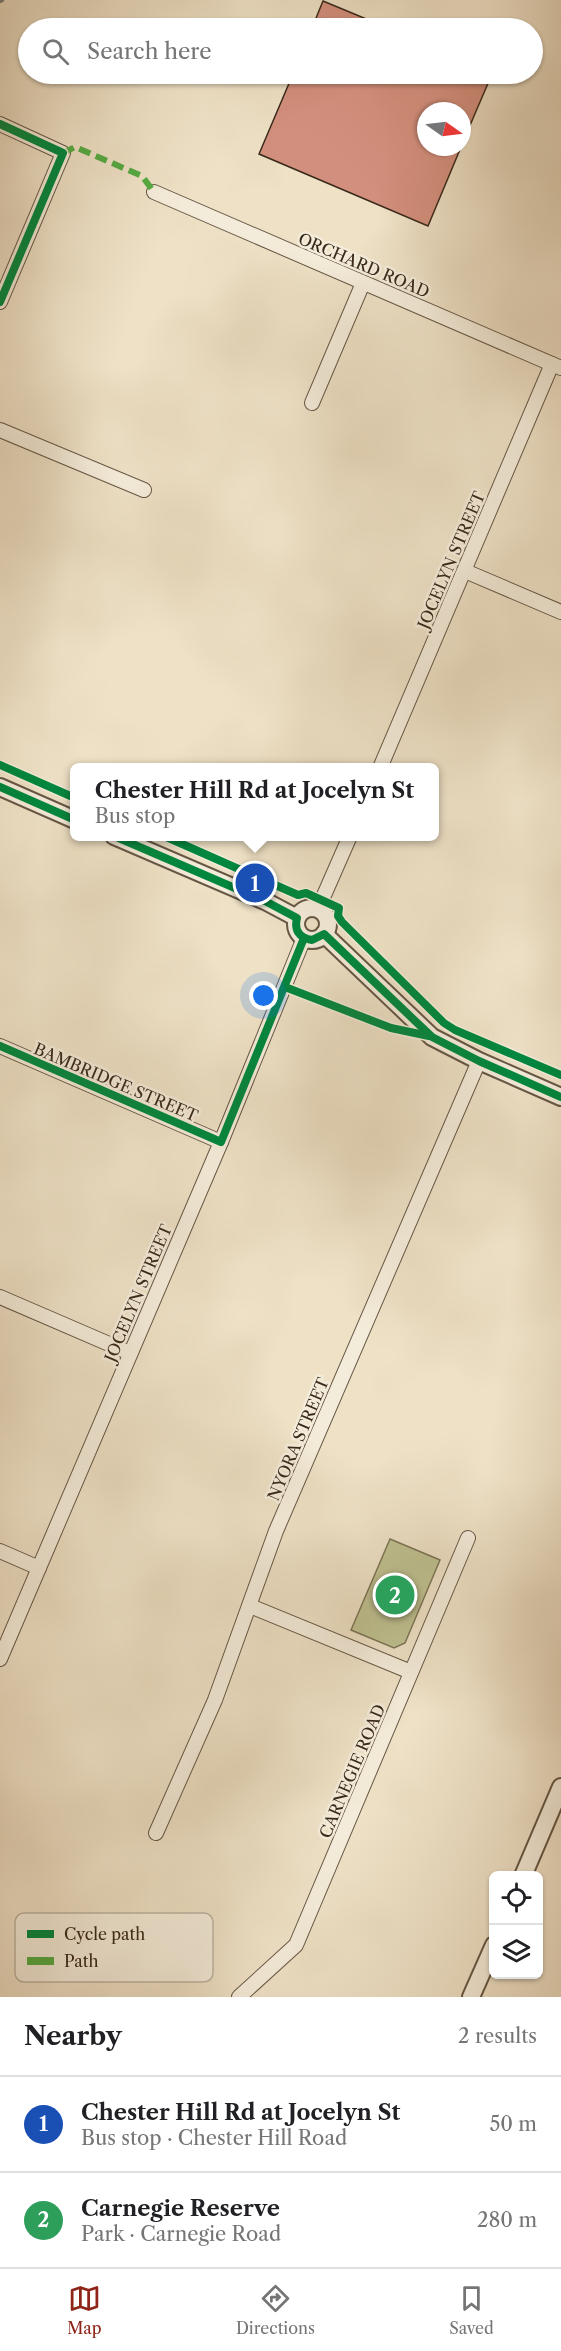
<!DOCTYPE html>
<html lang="en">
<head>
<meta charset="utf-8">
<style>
	body { margin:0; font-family:"Libre Caslon Text",serif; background:#f2f2f2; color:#202124 }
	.controls { position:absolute; right:18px; bottom:18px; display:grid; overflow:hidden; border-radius:9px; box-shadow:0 2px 4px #0004 }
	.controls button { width:54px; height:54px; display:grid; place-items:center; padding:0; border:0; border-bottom:2px solid #e0e0e0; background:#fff; color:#202124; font:30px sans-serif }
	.compass { position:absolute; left:417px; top:102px; width:54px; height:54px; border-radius:50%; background:#fff; box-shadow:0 2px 4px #0004; rotate:104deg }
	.you { position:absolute; left:264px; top:996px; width:21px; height:21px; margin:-15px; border:4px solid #fff; border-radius:50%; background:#1a73e8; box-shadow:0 0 0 9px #1a73e833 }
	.badge { display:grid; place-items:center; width:39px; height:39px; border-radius:50%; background:#8f2418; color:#fff; font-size:20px; font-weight:700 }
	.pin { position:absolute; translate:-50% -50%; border:3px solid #fff; box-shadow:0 2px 6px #0006 }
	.popup { position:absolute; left:70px; top:763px; width:369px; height:78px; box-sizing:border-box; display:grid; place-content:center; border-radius:9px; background:#fff; filter:drop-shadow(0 2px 4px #0005); font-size:20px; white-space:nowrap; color:#757577 }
	.popup b { font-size:22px; color:#202124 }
	.popup::after { content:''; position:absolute; left:50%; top:100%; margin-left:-12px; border:12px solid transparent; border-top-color:#fff }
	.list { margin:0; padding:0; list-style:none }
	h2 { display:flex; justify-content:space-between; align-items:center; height:78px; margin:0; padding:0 24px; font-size:26px }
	h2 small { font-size:20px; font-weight:400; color:#757577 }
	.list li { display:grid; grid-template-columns:39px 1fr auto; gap:18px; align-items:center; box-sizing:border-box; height:96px; padding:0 24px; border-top:2px solid #e0e0e0 }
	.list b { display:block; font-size:22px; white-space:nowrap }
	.list p { margin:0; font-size:20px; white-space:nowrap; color:#757577 }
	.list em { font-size:20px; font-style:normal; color:#757577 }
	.icon { flex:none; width:33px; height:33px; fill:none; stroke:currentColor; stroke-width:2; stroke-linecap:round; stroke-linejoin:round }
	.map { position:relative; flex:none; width:561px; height:1997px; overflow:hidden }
	.search { position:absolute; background:#fff; box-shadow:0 2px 4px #0004; left:18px; right:18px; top:18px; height:66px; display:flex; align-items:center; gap:15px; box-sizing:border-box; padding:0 21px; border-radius:33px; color:#757577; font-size:22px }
	.sheet { height:270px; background:#fff }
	nav { display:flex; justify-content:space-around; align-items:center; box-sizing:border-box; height:84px; border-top:2px solid #e0e0e0; background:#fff; font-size:16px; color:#757577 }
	nav a { display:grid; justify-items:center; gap:3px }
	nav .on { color:#8f2418 }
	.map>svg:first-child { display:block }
	.green { fill:#bfc191; stroke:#7c7556; stroke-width:1.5 }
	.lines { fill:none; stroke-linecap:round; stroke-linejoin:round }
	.stream { stroke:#76807e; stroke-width:4.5 }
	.building { fill:#d38f7d; stroke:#39291a; stroke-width:1.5 }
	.minor-casing { stroke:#665745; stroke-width:16 }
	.tertiary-casing { stroke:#665745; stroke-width:20 }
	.minor { stroke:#f4ecda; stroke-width:14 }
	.tertiary { stroke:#f4ecda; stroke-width:16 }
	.quiet { stroke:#55ab42; stroke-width:6; stroke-dasharray:12 6; stroke-linecap:butt }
	.cycleway-casing { stroke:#f4ecda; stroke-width:11 }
	.cycleway { stroke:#00873e; stroke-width:8 }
	.labels { text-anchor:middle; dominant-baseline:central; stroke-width:5; stroke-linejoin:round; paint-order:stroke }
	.street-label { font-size:16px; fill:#39291a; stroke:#f4ecda }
	.key { fill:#f4ecda; stroke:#bcb2a0; stroke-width:1.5 }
	.key-label { font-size:16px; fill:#39291a }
</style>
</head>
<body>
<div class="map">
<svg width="561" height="1997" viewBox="0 0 561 1997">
	<rect width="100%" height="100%" fill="#eee1c6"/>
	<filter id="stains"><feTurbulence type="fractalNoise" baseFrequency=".00333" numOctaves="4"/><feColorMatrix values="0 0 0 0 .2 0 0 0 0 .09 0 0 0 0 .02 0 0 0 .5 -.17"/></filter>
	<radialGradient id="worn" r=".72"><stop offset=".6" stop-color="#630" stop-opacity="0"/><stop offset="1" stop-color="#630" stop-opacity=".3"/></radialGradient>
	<path class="green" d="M 390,1539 L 440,1560 L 405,1643 L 394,1648 L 351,1630 Z"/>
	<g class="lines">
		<path class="stream" d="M 0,1 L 2,0"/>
	</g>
	<g class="building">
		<path d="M 323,1 L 388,28 L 312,28 Z"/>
		<path d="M 293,74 L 492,74 L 462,144 L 462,111 L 426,111 L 426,147 L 461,147 L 428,226 L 259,154 Z"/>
	</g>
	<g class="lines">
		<defs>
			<g id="minor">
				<path d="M 0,124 L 63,153 L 0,302"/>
				<path d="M 154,192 L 561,368"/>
				<path d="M 312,403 L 363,283"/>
				<path d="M 0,430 L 144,490"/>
				<path d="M 465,571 L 561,612"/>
				<path d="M 380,768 L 552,364"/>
				<path d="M 318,909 L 350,836"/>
				<path d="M 0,1046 L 221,1142"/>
				<path d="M 0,1297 L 130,1353"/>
				<path d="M 0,1551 L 39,1568"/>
				<path d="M 250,1606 L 411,1672"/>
				<path d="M 0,1659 L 221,1142 L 304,938"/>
				<path d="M 156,1833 L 215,1700 L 276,1531 L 479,1061"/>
				<path d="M 239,1997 L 296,1945 L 468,1538"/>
			</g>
			<g id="tertiary">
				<path d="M 0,787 L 75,820"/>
				<path d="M 114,836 L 265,901 L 297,918"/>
				<circle cx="312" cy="924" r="16"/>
				<path d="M 324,934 L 432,1037 L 479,1061 L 561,1097"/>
				<path d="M 523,1876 L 561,1787"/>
				<path d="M 471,1997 L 494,1945"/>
			</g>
		</defs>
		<use href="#minor" class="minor-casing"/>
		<use href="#tertiary" class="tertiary-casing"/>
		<use href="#minor" class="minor"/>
		<use href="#tertiary" class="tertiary"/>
		<path class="quiet" d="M 63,153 L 75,147 L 142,176 L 154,192"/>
		<defs>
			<g id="cycleway">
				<path d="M 0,124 L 63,153 L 0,302"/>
				<path d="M 0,765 L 75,798"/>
				<path d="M 0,787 L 75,820"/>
				<path d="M 114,836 L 265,901 L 297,918 C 294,930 299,938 312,940 L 324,934 L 432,1037 L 479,1061 L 561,1097"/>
				<path d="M 164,836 L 298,895 L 306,893 L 339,908 L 338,916 L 342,922 L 444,1023 L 455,1030 L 561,1075"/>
				<path d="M 285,987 L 391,1028 L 429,1036"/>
				<path d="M 0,1046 L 221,1142 L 304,938"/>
			</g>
		</defs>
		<use href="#cycleway" class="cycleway-casing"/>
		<use href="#cycleway" class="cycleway"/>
	</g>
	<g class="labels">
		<g class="street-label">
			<text transform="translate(364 265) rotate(23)">ORCHARD ROAD</text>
			<text transform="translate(451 560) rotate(-67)">JOCELYN STREET</text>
			<text transform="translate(116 1082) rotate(23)">BAMBRIDGE STREET</text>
			<text transform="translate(138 1293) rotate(-67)">JOCELYN STREET</text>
			<text transform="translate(298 1439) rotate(-67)">NYORA STREET</text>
			<text transform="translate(352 1771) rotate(-67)">CARNEGIE ROAD</text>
		</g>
	</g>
	<rect x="15" y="1913" width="198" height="69" rx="9" class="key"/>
	<rect x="27" y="1930" width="27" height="8" fill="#00873e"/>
	<rect x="27" y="1957" width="27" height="8" fill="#55ab42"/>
	<g class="key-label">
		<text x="64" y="1940">Cycle path</text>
		<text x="64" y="1967">Path</text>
	</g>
	<rect width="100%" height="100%" filter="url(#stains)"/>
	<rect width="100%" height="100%" fill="url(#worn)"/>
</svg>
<div class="controls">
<button><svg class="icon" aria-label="locate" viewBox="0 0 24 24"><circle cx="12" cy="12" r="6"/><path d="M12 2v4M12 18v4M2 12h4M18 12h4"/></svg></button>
<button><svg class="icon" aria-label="layers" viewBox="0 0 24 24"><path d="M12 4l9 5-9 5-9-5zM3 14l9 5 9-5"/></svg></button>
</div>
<svg class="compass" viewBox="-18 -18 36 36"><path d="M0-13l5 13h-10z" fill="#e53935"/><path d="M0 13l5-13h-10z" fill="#757577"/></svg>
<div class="you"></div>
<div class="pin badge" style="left:255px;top:883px;background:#1a4fb4">1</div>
<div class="popup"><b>Chester Hill Rd at Jocelyn St</b>Bus stop</div>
<div class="pin badge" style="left:395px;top:1595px;background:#2e9e5b">2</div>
<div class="search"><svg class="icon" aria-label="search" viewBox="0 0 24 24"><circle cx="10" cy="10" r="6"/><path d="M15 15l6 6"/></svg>Search here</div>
</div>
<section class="sheet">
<h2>Nearby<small>2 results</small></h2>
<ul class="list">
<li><span class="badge" style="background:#1a4fb4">1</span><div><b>Chester Hill Rd at Jocelyn St</b><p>Bus stop · Chester Hill Road</p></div><em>50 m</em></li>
<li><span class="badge" style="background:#2e9e5b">2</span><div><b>Carnegie Reserve</b><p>Park · Carnegie Road</p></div><em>280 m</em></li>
</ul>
</section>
<nav>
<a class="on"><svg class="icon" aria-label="map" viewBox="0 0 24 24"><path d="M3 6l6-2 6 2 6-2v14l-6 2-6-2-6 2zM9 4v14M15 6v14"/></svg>Map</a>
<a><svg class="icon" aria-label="directions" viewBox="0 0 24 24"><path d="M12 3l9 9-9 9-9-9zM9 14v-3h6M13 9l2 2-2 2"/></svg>Directions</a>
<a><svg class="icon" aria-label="saved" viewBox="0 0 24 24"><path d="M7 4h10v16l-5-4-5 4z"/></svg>Saved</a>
</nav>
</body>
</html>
